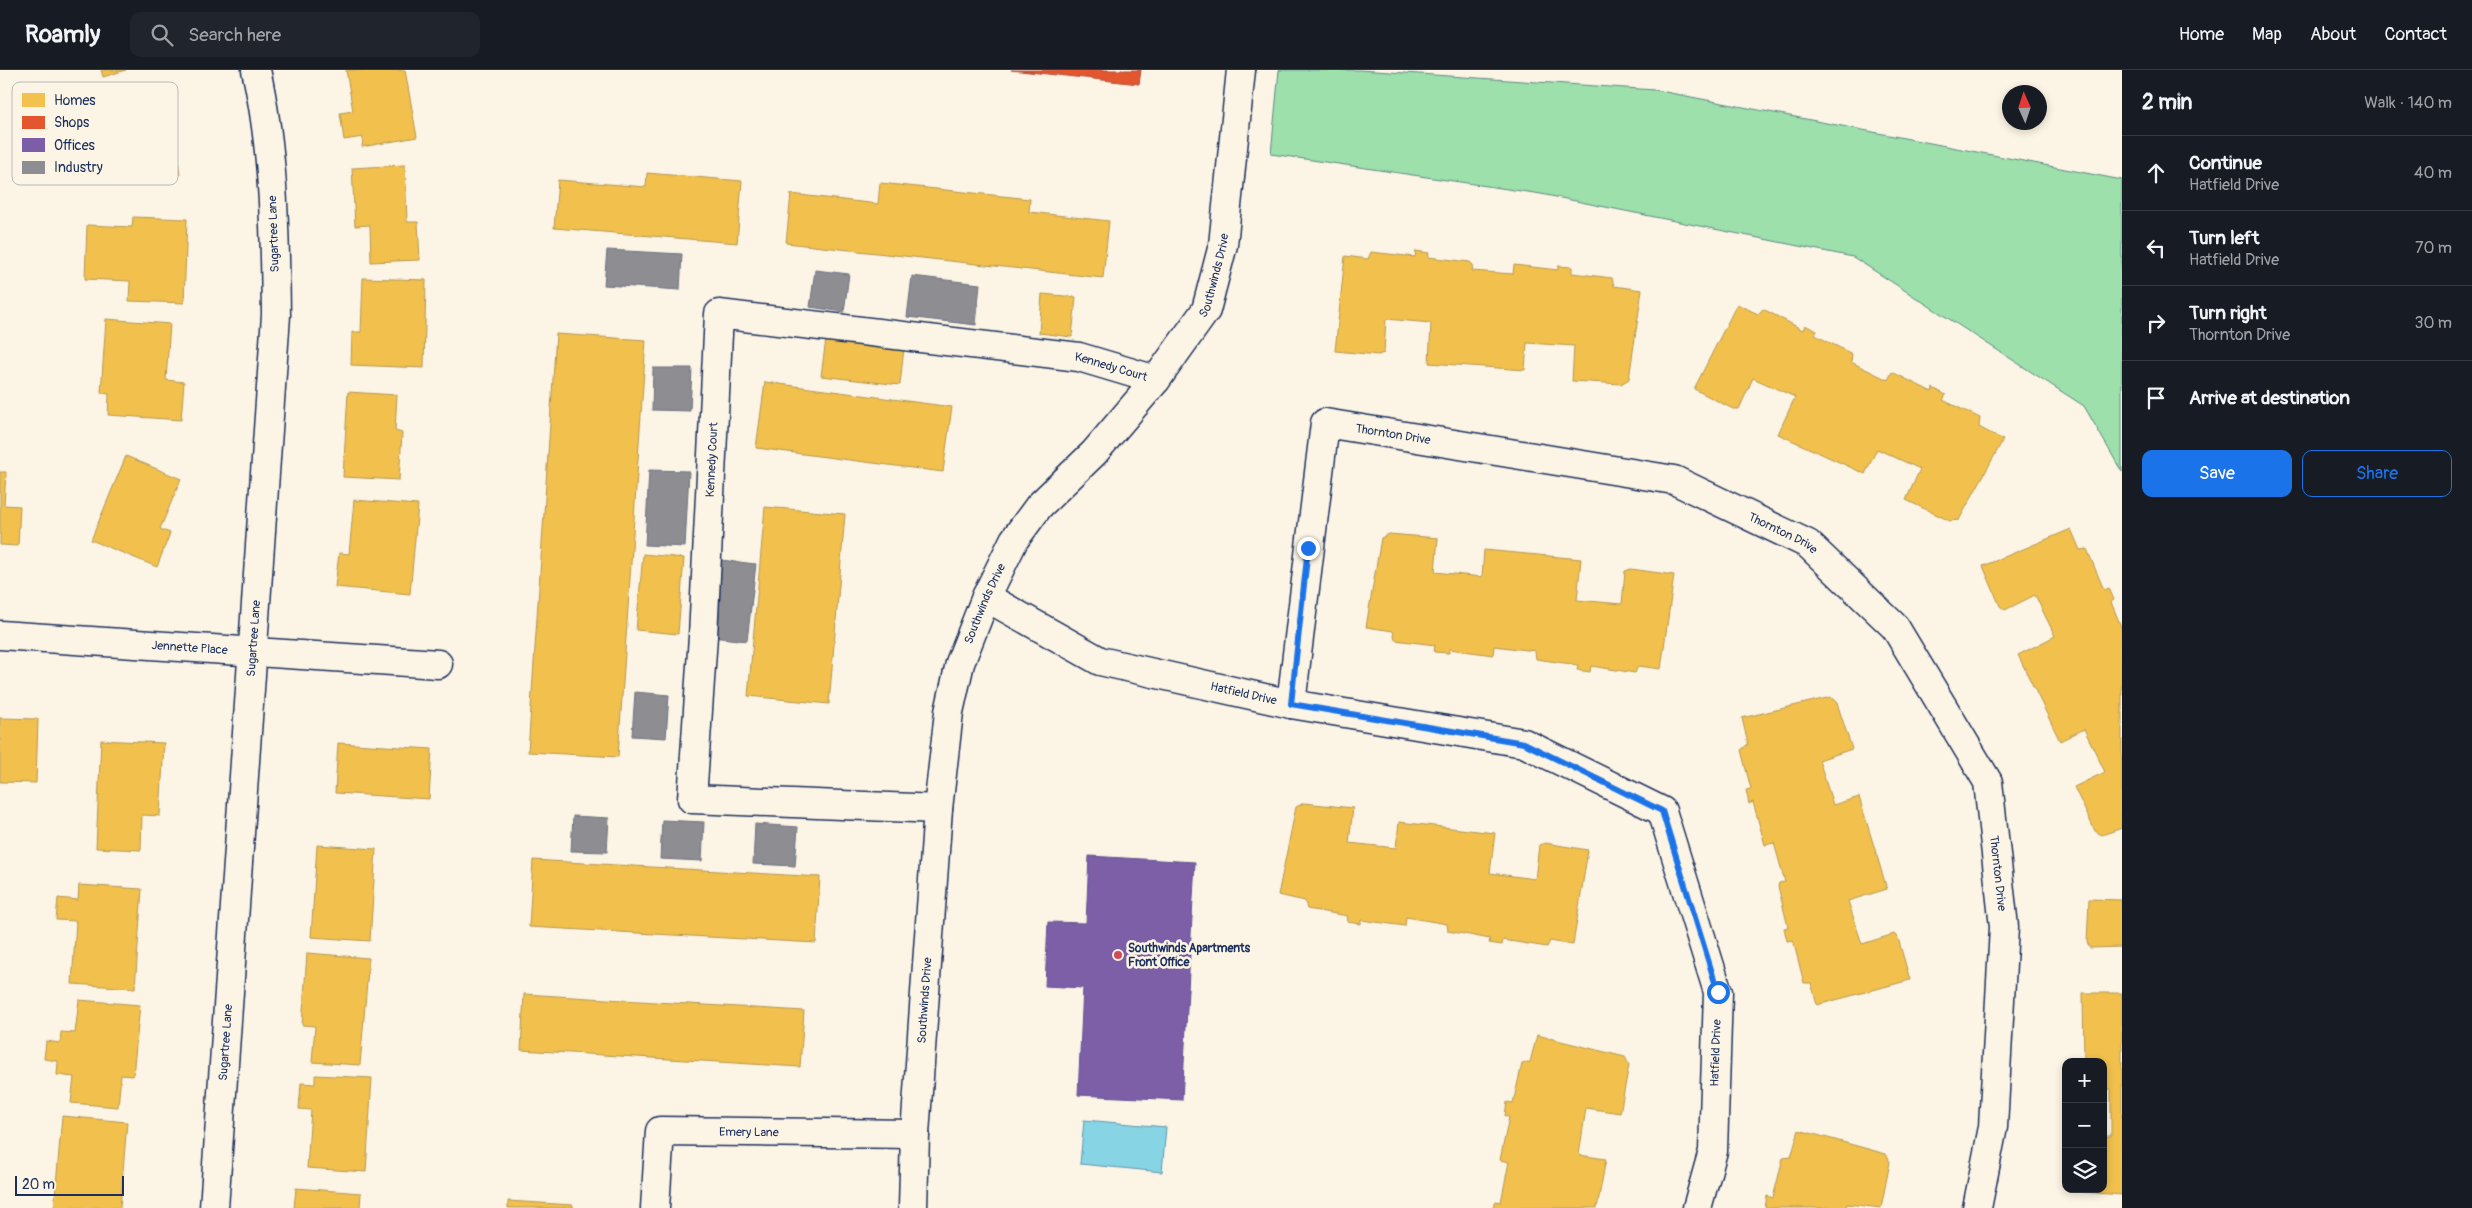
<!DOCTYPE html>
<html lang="en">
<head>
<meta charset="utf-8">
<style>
	body { margin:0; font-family:Pangolin,sans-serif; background:#20242c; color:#f1f3f6 }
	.controls { position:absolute; right:15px; bottom:15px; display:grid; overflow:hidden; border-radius:10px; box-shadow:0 2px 8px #0003 }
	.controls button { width:45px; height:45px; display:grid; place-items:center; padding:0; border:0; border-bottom:1px solid #363941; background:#171b24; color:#f1f3f6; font:25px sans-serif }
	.compass { position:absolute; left:2002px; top:15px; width:45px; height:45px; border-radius:50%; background:#171b24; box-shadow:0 2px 8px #0003; rotate:357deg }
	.scale { position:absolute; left:15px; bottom:12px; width:109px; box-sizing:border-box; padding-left:5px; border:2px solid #1b2f5e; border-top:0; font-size:14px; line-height:18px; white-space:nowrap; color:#1b2f5e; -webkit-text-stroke:4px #fcf5e5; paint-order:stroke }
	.stop { position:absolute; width:15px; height:15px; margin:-11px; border:4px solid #1a73e8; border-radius:50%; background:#fff }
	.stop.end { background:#1a73e8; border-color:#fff; box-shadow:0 1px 5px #0008 }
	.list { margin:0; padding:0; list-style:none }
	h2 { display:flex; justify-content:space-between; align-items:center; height:65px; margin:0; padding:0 20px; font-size:21px }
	h2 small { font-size:16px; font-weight:400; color:#9ea1a6 }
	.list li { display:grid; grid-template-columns:32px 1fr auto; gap:15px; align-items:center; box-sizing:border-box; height:75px; padding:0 20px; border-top:1px solid #363941 }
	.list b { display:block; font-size:19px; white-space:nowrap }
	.list p { margin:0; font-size:16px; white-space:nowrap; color:#9ea1a6 }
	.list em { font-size:16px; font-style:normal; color:#9ea1a6 }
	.actions { display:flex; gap:10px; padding:15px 20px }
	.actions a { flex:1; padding:11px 0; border:1px solid #1a73e8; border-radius:10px; text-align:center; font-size:18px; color:#1a73e8 }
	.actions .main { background:#1a73e8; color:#fff }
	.icon { flex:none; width:28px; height:28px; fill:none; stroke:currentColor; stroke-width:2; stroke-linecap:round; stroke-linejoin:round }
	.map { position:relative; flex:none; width:2122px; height:1138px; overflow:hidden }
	header { display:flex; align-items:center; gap:30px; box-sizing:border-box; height:70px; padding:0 25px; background:#171b24; border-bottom:1px solid #363941 }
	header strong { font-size:24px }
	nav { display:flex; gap:28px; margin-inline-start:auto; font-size:18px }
	.search { width:350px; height:45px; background:#20242c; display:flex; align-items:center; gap:12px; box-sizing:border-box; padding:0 18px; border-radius:10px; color:#9ea1a6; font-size:19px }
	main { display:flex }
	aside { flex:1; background:#171b24 }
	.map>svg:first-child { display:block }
	.green { fill:#9de0ab; stroke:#5c8884 }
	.water { fill:#87d5e4; stroke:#5c93ae }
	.homes { fill:#f2c14e; stroke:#b29553 }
	.shops { fill:#e4572e; stroke:#a84b3c }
	.offices { fill:#7b5ea7; stroke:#5e5091 }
	.industry { fill:#8d8d92; stroke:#6b7182 }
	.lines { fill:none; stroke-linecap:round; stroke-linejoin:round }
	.minor-casing { stroke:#1b2f5e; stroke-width:31 }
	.minor { stroke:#fcf5e5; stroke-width:28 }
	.route { stroke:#1a73e8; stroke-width:6 }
	.poi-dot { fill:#d1495b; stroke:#fcf5e5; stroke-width:2 }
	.labels { text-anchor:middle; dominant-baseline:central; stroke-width:5; stroke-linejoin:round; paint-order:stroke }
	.street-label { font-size:12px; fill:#1b2f5e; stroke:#fcf5e5 }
	.poi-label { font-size:12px; font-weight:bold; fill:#1b2f5e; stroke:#fcf5e5; text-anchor:start }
	.key { fill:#fcf5e5; stroke:#b8babc; stroke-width:1 }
	.key-label { font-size:14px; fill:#1b2f5e }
</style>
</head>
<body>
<header>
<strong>Roamly</strong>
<div class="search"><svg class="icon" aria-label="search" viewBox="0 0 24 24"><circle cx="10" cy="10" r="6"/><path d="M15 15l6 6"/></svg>Search here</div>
<nav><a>Home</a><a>Map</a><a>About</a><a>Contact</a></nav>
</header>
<main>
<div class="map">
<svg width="2122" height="1138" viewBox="0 0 2122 1138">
	<rect width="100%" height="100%" fill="#fcf5e5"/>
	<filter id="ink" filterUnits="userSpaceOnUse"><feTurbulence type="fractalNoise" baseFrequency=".02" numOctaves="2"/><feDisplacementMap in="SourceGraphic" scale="10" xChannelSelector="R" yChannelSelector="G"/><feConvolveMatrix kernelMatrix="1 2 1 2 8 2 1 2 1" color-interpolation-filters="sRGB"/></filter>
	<g filter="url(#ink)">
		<path class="green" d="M 1279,0 L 1360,0 L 1655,20 L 2122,110 L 2122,402 L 2084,336 L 1853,187 L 1541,124 L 1271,84 Z"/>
		<path class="water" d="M 1084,1050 L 1166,1057 L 1162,1102 L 1080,1094 Z"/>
		<g class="homes">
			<path d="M 101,0 L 126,0 L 103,7 Z"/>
			<path d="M 346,0 L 405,0 L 417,67 L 362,77 L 363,67 L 344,70 L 340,43 L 353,41 Z"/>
			<path d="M 168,18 L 180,105 L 118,113 L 117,100 L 98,103 L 94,73 L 114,70 L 108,26 Z"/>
			<path d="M 405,95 L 407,152 L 418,152 L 420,190 L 371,192 L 370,155 L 355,156 L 352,98 Z"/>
			<path d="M 647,103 L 742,111 L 737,173 L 554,158 L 558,110 L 646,117 Z"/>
			<path d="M 880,113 L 1030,129 L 1029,142 L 1109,151 L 1103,208 L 786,173 L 791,124 L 878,134 Z"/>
			<path d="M 133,147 L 187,149 L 184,233 L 129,231 L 130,211 L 85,209 L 87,155 L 132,157 Z"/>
			<path d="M 1416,181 L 1429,183 L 1428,187 L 1470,192 L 1473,195 L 1472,201 L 1513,204 L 1514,195 L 1558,200 L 1558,196 L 1572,197 L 1572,203 L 1612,208 L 1614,216 L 1642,220 L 1629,309 L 1621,314 L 1572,311 L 1574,276 L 1527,273 L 1525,300 L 1429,293 L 1431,253 L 1386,249 L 1384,283 L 1378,285 L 1335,281 L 1345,186 L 1368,189 L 1371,182 L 1415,187 Z"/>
			<path d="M 363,208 L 426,210 L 424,298 L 351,295 L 352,262 L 361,262 Z"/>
			<path d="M 1042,224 L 1076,227 L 1072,267 L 1039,263 Z"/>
			<path d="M 1737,234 L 1758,244 L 1763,239 L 1803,260 L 1805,255 L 1817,261 L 1815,265 L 1852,284 L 1851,292 L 1888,310 L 1892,302 L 1932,322 L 1933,318 L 1946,325 L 1943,330 L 1980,348 L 1979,357 L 2003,370 L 1959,450 L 1950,451 L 1906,430 L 1920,399 L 1877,379 L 1865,404 L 1778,364 L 1795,327 L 1753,308 L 1739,339 L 1733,339 L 1694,319 Z"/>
			<path d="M 106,249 L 170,254 L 166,310 L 184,312 L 181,350 L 108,345 L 109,324 L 101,323 Z"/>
			<path d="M 556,264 L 646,270 L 618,687 L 528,682 Z"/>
			<path d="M 826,269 L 904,278 L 900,315 L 821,306 Z"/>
			<path d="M 765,312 L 952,337 L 943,402 L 756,378 Z"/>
			<path d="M 348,322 L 397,325 L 395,361 L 402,363 L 399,410 L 343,407 Z"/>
			<path d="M 126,386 L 181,409 L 160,459 L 170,463 L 157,497 L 91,470 Z"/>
			<path d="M 0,402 L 6,402 L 4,435 L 20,436 L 18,476 L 0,475 Z"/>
			<path d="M 354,430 L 418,435 L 410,524 L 335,517 L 339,483 L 349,484 Z"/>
			<path d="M 765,437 L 845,444 L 829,634 L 748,626 Z"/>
			<path d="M 2071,459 L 2080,480 L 2087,479 L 2104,520 L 2109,518 L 2114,530 L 2111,532 L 2122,559 L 2122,758 L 2102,765 L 2095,761 L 2074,717 L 2105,702 L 2084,659 L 2060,671 L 2018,585 L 2055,566 L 2035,525 L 2005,540 L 2000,536 L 1983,496 Z"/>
			<path d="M 1389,464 L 1438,468 L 1435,502 L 1482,507 L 1484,480 L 1581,489 L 1577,530 L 1622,534 L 1625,501 L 1631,499 L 1674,505 L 1661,599 L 1638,596 L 1635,603 L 1591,596 L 1590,602 L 1577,600 L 1578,595 L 1536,589 L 1535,581 L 1494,576 L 1493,585 L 1449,579 L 1449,583 L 1434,582 L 1435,575 L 1395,570 L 1393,561 L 1366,557 L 1381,468 Z"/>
			<path d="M 643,484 L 684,488 L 678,564 L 636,560 Z"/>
			<path d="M 1831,627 L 1837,633 L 1852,679 L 1819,690 L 1833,735 L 1859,727 L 1887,819 L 1848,831 L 1862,874 L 1894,864 L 1898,868 L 1910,910 L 1817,935 L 1811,913 L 1804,913 L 1793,870 L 1787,871 L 1784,858 L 1788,857 L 1778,816 L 1779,813 L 1785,812 L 1774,773 L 1765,775 L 1753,732 L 1749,734 L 1746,720 L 1751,719 L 1741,680 L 1748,674 L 1742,648 Z"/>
			<path d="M 0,648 L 38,649 L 36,713 L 0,712 Z"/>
			<path d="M 101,670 L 164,673 L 160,746 L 142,745 L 141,780 L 96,778 Z"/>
			<path d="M 338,673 L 432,679 L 429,729 L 335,723 Z"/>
			<path d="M 1304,733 L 1353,738 L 1349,773 L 1396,778 L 1399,752 L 1495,763 L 1490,803 L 1535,809 L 1539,775 L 1545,773 L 1588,780 L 1573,875 L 1550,871 L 1547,877 L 1503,870 L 1502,875 L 1489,873 L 1490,869 L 1448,861 L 1447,854 L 1406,847 L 1405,856 L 1361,850 L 1361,854 L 1347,852 L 1348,846 L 1307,839 L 1305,831 L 1278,825 L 1296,737 Z"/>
			<path d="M 317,775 L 376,779 L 370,871 L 311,867 Z"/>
			<path d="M 533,790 L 820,807 L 816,873 L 529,857 Z"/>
			<path d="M 79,815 L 142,819 L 135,918 L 72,914 L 76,851 L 56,850 L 58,828 L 78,830 Z"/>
			<path d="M 2089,829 L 2122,830 L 2122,877 L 2090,878 L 2087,872 Z"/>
			<path d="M 307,883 L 369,888 L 360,995 L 312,992 L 315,956 L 302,955 Z"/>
			<path d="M 2083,923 L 2122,923 L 2122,1125 L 2082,1122 L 2080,1119 L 2103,1119 L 2103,1066 L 2111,1066 L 2111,1019 L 2103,1019 L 2103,992 L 2084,992 Z"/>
			<path d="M 524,924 L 804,941 L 800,997 L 521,980 Z"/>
			<path d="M 79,930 L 140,935 L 133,1006 L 121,1005 L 118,1037 L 71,1033 L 74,1007 L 57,1005 L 58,991 L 44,989 L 46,971 L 60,973 L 61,962 L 75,963 Z"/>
			<path d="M 1537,965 L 1625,987 L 1629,995 L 1620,1043 L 1586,1038 L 1579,1085 L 1606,1089 L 1597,1138 L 1492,1138 L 1496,1131 L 1501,1132 L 1509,1092 L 1500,1090 L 1509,1047 L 1505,1046 L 1507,1032 L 1513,1033 L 1522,994 L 1530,992 Z"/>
			<path d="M 315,1005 L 372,1008 L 366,1102 L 307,1098 L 311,1040 L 299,1039 L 301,1013 L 315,1014 Z"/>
			<path d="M 62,1046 L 127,1052 L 120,1138 L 54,1138 Z"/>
			<path d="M 1799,1060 L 1886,1084 L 1890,1092 L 1881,1138 L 1847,1134 L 1846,1138 L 1765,1138 L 1767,1126 L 1773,1128 L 1783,1088 L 1791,1087 Z"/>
			<path d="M 296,1118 L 361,1123 L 360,1138 L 294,1138 Z"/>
			<path d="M 508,1131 L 573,1135 L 573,1138 L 508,1138 Z"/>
		</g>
		<path class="shops" d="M 1011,0 L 1141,0 L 1139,14 Z"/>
		<path class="offices" d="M 1089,786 L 1195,792 L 1182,1030 L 1078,1025 L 1083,918 L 1045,916 L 1048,852 L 1086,853 Z"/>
		<g class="industry">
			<path d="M 607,180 L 682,184 L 680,220 L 604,215 Z"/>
			<path d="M 815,200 L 849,204 L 844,242 L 810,237 Z"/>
			<path d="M 912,206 L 980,214 L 976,255 L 907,247 Z"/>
			<path d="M 653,298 L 692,298 L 690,341 L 652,340 Z"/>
			<path d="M 649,400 L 689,401 L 685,477 L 645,475 Z"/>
			<path d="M 712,489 L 756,494 L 747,571 L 703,566 Z"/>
			<path d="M 635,622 L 669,625 L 666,668 L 632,666 Z"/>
			<path d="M 573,746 L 609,748 L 607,782 L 571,781 Z"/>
			<path d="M 662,750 L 704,752 L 702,791 L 660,789 Z"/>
			<path d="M 755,754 L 798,757 L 795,796 L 753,794 Z"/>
		</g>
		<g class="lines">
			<defs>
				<g id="minor">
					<path id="s1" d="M 986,527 L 1100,591 L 1291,634 L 1524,673 L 1662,741 L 1718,922 L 1713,1081 L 1697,1138"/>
					<path id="s2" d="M 0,565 L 438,594"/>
					<path id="s3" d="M 1291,634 L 1325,353 L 1674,410 L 1808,474 L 1895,557 L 1988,712 L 2004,857 L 1993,1057 L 1977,1138"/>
					<path id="s4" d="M 938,739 L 692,729 L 703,566 L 719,244 L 1079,287 L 1156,310"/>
					<path id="s5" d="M 214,1138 L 276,245 C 275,163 274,80 256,0"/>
					<path id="s6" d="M 655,1138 L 660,1061 L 915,1064"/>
					<path id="s7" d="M 913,1138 L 915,1064 L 938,739 L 949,642 L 960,593 L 986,527 L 1014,470 L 1039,436 L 1094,383 L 1156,310 L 1206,240 L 1223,175 L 1241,0"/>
				</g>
			</defs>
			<use href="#minor" class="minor-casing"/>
			<use href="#minor" class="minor"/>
		</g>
	</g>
	<g class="lines" filter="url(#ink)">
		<path class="route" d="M 1308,478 L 1291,634 L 1524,673 L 1662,741 L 1718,922"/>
	</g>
	<circle class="poi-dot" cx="1118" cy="885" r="5"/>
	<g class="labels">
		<g class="street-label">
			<text transform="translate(274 164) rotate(-92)">Sugartree Lane</text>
			<text stroke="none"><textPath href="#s7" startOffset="1018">Southwinds Drive</textPath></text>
			<text stroke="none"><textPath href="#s4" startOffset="1128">Kennedy Court</textPath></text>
			<text stroke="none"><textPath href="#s3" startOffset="352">Thornton Drive</textPath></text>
			<text stroke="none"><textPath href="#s4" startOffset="586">Kennedy Court</textPath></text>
			<text stroke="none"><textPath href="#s3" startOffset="758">Thornton Drive</textPath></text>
			<text stroke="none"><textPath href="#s7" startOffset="612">Southwinds Drive</textPath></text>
			<text stroke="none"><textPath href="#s5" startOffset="571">Sugartree Lane</textPath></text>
			<text stroke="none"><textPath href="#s2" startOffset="190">Jennette Place</textPath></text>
			<text stroke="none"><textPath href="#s1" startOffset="278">Hatfield Drive</textPath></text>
			<text stroke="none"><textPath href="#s3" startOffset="1178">Thornton Drive</textPath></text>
			<text stroke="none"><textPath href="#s7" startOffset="208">Southwinds Drive</textPath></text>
			<text stroke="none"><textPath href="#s5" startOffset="166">Sugartree Lane</textPath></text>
			<text transform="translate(1716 983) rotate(-88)">Hatfield Drive</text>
			<text stroke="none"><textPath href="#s6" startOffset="166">Emery Lane</textPath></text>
		</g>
		<g class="poi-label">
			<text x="1128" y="878">Southwinds Apartments<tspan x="1128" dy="14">Front Office</tspan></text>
		</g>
	</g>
	<rect x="12" y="12" width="166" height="103" rx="8" class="key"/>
	<rect x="22" y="23" width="23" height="14" fill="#f2c14e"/>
	<rect x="22" y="46" width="23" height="13" fill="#e4572e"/>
	<rect x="22" y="68" width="23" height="14" fill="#7b5ea7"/>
	<rect x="22" y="91" width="23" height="13" fill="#8d8d92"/>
	<g class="key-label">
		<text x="54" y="35">Homes</text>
		<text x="54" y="57">Shops</text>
		<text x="54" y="80">Offices</text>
		<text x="54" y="102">Industry</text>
	</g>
</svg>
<div class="controls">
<button>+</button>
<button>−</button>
<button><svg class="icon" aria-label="layers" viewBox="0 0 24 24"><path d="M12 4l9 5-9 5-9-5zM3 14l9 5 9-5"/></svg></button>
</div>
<svg class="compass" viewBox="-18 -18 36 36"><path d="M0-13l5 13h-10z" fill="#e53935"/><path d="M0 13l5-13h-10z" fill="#9ea1a6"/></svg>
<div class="scale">20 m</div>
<div class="stop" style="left:1718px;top:922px"></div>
<div class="stop end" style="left:1308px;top:478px"></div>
</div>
<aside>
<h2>2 min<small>Walk · 140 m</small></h2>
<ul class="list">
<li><svg class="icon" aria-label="ahead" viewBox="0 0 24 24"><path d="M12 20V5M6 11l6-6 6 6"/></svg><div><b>Continue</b><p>Hatfield Drive</p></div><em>40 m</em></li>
<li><svg class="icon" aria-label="left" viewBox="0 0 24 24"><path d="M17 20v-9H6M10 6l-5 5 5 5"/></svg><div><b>Turn left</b><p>Hatfield Drive</p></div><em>70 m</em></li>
<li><svg class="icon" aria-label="right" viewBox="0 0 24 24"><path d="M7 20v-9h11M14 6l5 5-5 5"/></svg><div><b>Turn right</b><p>Thornton Drive</p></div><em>30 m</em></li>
<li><svg class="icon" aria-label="arrive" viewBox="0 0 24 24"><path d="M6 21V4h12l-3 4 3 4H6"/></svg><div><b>Arrive at destination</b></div></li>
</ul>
<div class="actions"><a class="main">Save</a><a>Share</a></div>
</aside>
</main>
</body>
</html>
